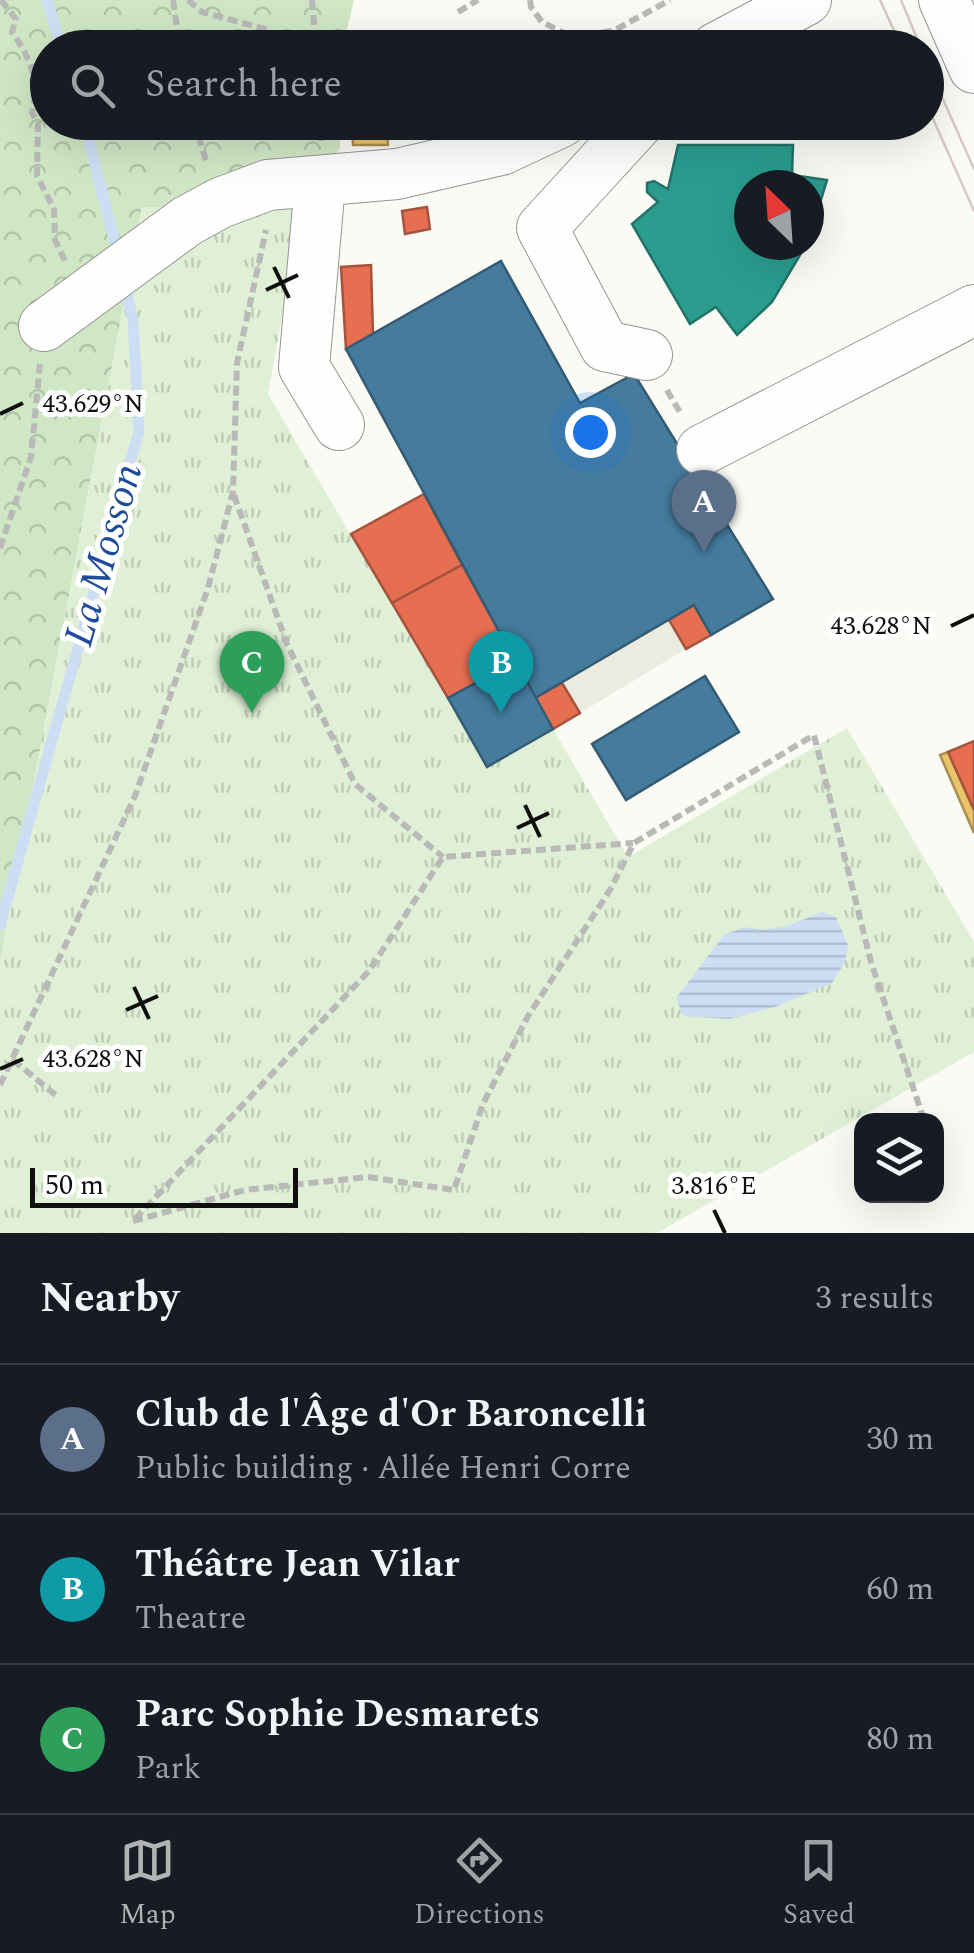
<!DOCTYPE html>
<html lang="en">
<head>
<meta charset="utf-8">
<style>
	body { margin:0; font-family:Spectral,serif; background:#20242c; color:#f1f3f6 }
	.controls { position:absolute; right:30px; bottom:30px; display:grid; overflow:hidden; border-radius:20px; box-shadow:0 10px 40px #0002 }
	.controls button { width:90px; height:90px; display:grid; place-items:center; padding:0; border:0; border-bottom:2px solid #363941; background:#171b24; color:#f1f3f6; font:50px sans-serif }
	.compass { position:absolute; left:734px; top:170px; width:90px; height:90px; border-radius:50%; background:#171b24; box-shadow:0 10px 40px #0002; rotate:335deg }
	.scale { position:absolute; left:30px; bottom:25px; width:268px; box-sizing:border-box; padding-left:10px; border:5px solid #0f0f0f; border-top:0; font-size:28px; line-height:35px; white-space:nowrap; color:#0f0f0f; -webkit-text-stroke:8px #fff; paint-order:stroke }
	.you { position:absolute; left:590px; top:432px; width:35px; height:35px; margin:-25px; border:8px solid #fff; border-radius:50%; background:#1a73e8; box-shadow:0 0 0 15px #1a73e833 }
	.badge { display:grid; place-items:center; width:65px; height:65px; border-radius:50%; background:#b1b2b2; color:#fff; font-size:32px; font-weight:700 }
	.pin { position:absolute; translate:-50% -82px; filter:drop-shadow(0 2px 5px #0008) }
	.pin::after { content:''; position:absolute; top:52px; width:35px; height:30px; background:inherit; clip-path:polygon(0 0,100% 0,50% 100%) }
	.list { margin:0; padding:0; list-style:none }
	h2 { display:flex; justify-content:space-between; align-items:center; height:130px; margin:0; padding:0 40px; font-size:42px }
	h2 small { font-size:32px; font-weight:400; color:#9ea1a6 }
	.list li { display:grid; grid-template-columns:65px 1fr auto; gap:30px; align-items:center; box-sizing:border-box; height:150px; padding:0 40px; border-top:2px solid #363941 }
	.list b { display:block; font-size:38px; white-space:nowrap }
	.list p { margin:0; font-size:32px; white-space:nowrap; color:#9ea1a6 }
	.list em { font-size:32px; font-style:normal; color:#9ea1a6 }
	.icon { flex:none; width:55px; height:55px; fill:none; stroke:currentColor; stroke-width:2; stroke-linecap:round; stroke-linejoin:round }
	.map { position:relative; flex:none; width:974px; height:1233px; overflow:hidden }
	.search { position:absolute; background:#171b24; box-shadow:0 10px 40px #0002; left:30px; right:30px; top:30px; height:110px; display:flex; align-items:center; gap:25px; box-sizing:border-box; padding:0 35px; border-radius:55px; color:#9ea1a6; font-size:38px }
	.sheet { height:580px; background:#171b24 }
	nav { display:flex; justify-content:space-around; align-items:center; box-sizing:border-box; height:140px; border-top:2px solid #363941; background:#171b24; font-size:28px; color:#9ea1a6 }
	nav a { display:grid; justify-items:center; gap:5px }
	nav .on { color:#b1b2b2 }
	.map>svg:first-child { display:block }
	.forest { fill:url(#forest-crowns) }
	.park { fill:url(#park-tufts) }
	.plaza { fill:#ebebe0 }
	.water { fill:url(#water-rules) }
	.homes { fill:#e9c46a; stroke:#a88e4f; stroke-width:2.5 }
	.shops { fill:#e76f51; stroke:#a6523d; stroke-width:2.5 }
	.schools { fill:#2a9d8f; stroke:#227269; stroke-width:2.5 }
	.public { fill:#457b9d; stroke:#355b72; stroke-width:2.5 }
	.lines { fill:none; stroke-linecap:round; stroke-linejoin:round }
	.stream { stroke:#cddef4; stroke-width:11 }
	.minor-casing { stroke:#959593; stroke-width:52 }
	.path { stroke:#b9b9b8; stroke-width:6; stroke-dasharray:10 5; stroke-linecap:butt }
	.minor { stroke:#fefefe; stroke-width:50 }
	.tram { stroke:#d6c9c5; stroke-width:2.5 }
	.ticks { fill:none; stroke:#0f0f0f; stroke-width:4 }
	.labels { text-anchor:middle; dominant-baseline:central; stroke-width:10; stroke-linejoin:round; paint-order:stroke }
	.water-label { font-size:42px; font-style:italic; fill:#1f4c9a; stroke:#fff }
	.ticks-label { font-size:25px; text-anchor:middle; fill:#0f0f0f; stroke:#fff; stroke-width:10; stroke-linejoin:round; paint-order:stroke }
</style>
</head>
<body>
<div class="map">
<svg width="974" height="1233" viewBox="0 0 974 1233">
	<defs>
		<pattern id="forest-crowns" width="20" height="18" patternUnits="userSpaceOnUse" patternTransform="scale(2.5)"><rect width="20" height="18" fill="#d0e7c5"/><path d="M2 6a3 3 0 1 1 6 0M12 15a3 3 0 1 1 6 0" fill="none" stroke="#b1c5a8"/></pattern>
		<pattern id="park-tufts" width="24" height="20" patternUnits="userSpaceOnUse" patternTransform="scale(2.5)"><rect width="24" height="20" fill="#e0f0d6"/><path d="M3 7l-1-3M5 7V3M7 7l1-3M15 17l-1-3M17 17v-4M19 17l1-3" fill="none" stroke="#bfcdb6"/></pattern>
		<pattern id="water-rules" width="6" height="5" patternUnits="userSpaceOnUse" patternTransform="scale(2.5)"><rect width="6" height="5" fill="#cddef4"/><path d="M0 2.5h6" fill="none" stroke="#afbdd0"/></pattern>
	</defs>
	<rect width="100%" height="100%" fill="#fbfbf5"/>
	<path class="forest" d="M 0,0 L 354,0 L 343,47 L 48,48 L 48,122 L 340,123 L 340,148 L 302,207 L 142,207 L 0,962 Z"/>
	<path class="park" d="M 142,207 L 302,207 L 268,394 L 487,767 L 553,729 L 628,857 L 847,728 L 974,942 L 974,1052 L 657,1233 L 0,1233 L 0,962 Z"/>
	<path class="plaza" d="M 669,620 L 686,649 L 580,713 L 562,683 Z"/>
	<path class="water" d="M 822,912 L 836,917 L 848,945 L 845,962 L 832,983 L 775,1007 L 729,1019 L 683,1016 L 676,998 L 725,934 L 746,927 L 762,930 L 787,926 Z"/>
	<g class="homes">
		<path d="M 352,122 L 387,122 L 388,145 L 353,145 Z"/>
		<path d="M 948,752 L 974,810 L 974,833 L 940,755 Z"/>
	</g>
	<g class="shops">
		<path d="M 427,207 L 430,229 L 405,234 L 402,211 Z"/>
		<path d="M 371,265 L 373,334 L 346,349 L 341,267 Z"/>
		<path d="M 424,494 L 462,565 L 392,603 L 351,534 Z"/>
		<path d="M 462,565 L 516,661 L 448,698 L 392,603 Z"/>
		<path d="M 694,605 L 711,635 L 686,649 L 669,620 Z"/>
		<path d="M 562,683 L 580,713 L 553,729 L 535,698 Z"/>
		<path d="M 974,741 L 974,810 L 948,752 Z"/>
	</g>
	<path class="schools" d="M 678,145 L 793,145 L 792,175 L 827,180 L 809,239 L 809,185 L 749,185 L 749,245 L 806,245 L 772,302 L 737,335 L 716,307 L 690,324 L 632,224 L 658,202 L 647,192 L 647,183 L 654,181 L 668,189 Z"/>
	<g class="public">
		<path d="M 501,261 L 580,403 L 634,374 L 773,599 L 711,635 L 694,605 L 535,698 L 346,349 Z"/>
		<path d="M 516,661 L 553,729 L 487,767 L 448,698 Z"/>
		<path d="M 705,676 L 739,732 L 626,800 L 592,744 Z"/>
	</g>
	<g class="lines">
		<g class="stream">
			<path d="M 47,0 L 61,48"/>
			<path d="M 84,122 L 118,254"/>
			<path d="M 0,925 L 139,431 L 133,320 L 124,282"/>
		</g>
		<defs>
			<g id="minor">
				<path d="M 944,0 L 974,68"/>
				<path d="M 716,48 L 806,0"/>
				<path d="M 639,122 L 542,228 L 605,346 L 647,355"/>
				<path d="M 320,183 L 304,367 L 339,425"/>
				<path d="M 44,326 L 187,221 L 220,203 L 268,185 L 397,174 L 501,150 L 561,122"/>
				<path d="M 702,450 L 974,310"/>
			</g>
		</defs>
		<use href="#minor" class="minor-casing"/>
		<g class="path">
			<path d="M 1,0 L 16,19 L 12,32 C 31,59 40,81 32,113 L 38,123 L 37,176 L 54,209 L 55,240 L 65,261"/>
			<path d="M 173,0 L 180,48"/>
			<path d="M 188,0 L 202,12 L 265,29 L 290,48"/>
			<path d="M 312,0 L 316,48"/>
			<path d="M 530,0 L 531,7 L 542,22 L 574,38 L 615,30 L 670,0"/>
			<path d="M 458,12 L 478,0"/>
			<path d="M 194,122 L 207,164"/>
			<path d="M 321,141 L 322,122"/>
			<path d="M 667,390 L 681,414"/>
			<path d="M 234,495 L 287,644 L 355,784 L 443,857"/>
			<path d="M 0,548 L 31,457 L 40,364"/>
			<path d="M 13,1060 L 58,1097"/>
			<path d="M 0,1085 L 135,796 L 208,588 L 233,492 L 237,363 L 266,230"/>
			<path d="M 135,1219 L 369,971 L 443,857 L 633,843"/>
			<path d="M 133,1221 L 245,1190 L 368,1177 L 454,1190 L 483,1104 L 528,1016 L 610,890 L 634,843 L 814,735 L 871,962 L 923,1117"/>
		</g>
		<use href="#minor" class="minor"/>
		<g class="tram">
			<path d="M 880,0 L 902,48"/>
			<path d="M 901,0 L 921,48"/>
			<path d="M 926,61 L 974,169"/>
			<path d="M 926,103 L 974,211"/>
		</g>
	</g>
	<path class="ticks" d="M 274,267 L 289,298M 266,290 L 298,275M 0,414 L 23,403M 951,626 L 974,615M 525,805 L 540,837M 517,828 L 549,813M 134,987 L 149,1019M 126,1010 L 158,996M 0,1069 L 23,1059M 714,1210 L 725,1233"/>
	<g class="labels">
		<g class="water-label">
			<text transform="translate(104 555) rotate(-74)">La Mosson</text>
		</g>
	</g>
	<g class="ticks-label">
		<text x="93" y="412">43.629°N</text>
		<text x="881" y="634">43.628°N</text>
		<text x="93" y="1067">43.628°N</text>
		<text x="714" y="1194">3.816°E</text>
	</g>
</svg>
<div class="controls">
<button><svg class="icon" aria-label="layers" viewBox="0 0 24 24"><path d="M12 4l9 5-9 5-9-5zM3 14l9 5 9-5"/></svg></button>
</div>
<svg class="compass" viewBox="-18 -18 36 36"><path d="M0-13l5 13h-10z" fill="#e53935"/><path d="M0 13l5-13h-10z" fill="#9ea1a6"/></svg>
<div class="scale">50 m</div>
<div class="you"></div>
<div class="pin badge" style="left:704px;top:552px;background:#5c6f8a">A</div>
<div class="pin badge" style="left:501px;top:713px;background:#0f9aa8">B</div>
<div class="pin badge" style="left:252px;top:713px;background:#2e9e5b">C</div>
<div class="search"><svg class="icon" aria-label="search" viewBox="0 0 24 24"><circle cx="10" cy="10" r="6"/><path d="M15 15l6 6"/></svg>Search here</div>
</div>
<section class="sheet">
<h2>Nearby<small>3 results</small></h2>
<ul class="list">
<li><span class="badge" style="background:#5c6f8a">A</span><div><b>Club de l'Âge d'Or Baroncelli</b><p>Public building · Allée Henri Corre</p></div><em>30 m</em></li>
<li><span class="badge" style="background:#0f9aa8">B</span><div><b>Théâtre Jean Vilar</b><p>Theatre</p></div><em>60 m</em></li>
<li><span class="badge" style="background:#2e9e5b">C</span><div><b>Parc Sophie Desmarets</b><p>Park</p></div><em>80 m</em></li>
</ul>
</section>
<nav>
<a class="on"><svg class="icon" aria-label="map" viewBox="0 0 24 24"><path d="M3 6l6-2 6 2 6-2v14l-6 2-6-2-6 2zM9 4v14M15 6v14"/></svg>Map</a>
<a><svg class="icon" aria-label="directions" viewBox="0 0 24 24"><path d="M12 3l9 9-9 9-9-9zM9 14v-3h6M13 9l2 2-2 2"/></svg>Directions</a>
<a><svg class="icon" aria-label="saved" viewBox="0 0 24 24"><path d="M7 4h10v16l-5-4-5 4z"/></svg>Saved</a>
</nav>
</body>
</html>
